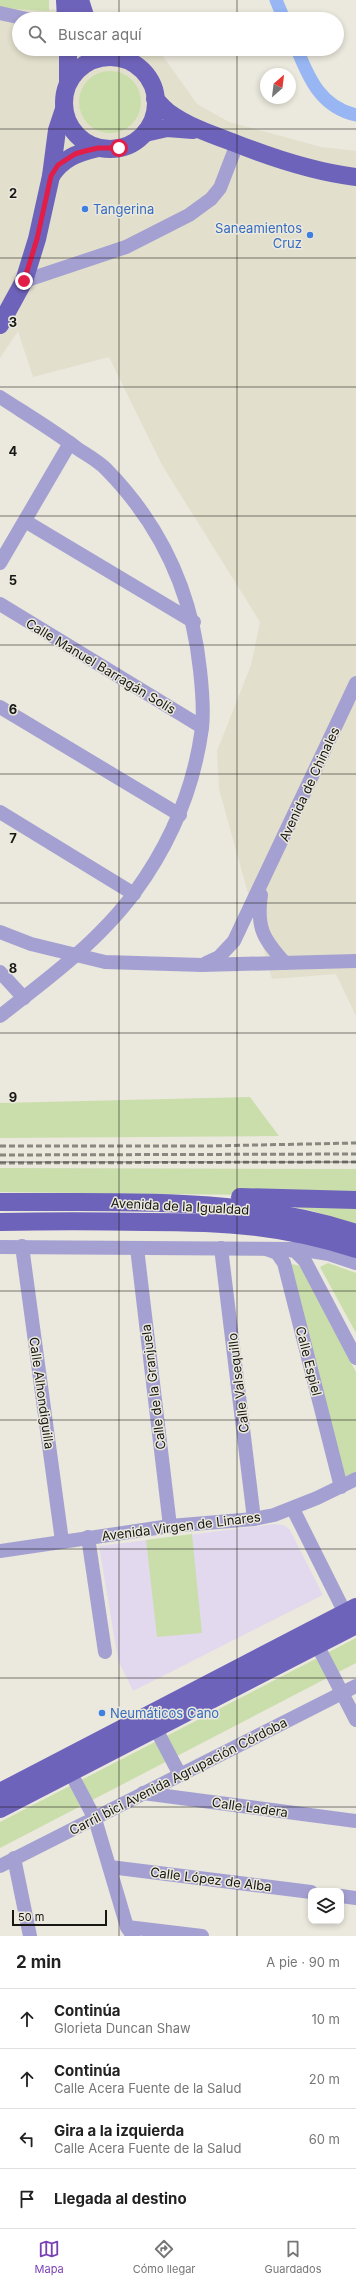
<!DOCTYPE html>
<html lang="es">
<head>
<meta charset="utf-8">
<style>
	body { margin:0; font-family:Inter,sans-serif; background:#f2f2f2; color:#222 }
	.controls { position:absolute; right:12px; bottom:12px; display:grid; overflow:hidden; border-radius:8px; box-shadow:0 2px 6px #0003 }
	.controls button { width:36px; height:36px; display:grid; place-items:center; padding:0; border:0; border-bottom:1px solid #e0e0e0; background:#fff; color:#222; font:20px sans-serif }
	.compass { position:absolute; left:260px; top:68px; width:36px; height:36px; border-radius:50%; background:#fff; box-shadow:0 2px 6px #0003; rotate:28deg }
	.scale { position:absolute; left:12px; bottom:10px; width:95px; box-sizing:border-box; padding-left:4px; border:2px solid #171713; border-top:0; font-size:11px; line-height:14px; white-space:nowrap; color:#171713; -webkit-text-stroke:3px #ebe8dd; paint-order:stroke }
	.stop { position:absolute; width:12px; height:12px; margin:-9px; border:3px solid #e11d48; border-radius:50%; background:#fff }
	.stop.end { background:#e11d48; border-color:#fff; box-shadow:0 1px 4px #0008 }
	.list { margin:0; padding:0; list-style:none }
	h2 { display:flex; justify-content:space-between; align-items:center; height:52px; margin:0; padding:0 16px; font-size:17px }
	h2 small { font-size:13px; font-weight:400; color:#767676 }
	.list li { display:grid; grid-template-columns:26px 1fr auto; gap:12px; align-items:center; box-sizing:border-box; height:60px; padding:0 16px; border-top:1px solid #e0e0e0 }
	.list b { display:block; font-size:15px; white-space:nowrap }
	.list p { margin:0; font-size:13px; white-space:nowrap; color:#767676 }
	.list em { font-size:13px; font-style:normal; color:#767676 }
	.icon { flex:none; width:22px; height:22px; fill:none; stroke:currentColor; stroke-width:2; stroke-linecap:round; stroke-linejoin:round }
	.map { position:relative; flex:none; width:356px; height:1936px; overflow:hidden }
	.search { position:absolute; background:#fff; box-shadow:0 2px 6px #0003; left:12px; right:12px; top:12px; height:44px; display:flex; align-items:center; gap:10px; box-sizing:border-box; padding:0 14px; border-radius:22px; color:#767676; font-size:15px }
	.sheet { height:292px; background:#fff }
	nav { display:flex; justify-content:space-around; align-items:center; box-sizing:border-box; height:56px; border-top:1px solid #e0e0e0; background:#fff; font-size:11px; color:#767676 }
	nav a { display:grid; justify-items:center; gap:2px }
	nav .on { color:#793fb5 }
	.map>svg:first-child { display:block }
	.built { fill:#e2dfcc }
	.education { fill:#e3d9ee }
	.green { fill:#cadeac }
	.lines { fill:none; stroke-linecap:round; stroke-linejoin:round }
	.canal { stroke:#97b6f3; stroke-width:13 }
	.minor { stroke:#a4a1d2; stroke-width:14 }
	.major { stroke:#6e63ba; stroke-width:18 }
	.rail { stroke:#898880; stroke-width:3; stroke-dasharray:6 3; stroke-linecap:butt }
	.route { stroke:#e11d48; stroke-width:5 }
	.grid { fill:none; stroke:#171713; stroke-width:1; stroke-opacity:0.55 }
	.shop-dot { fill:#3f7fe0; stroke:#ebe8dd; stroke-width:1.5 }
	.labels { text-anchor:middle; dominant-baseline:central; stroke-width:3; stroke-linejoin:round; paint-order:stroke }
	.shop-label { font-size:13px; fill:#366cbe; stroke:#ebe8dd; text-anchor:start }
	.street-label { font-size:13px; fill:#171713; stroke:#ebe8dd }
	.grid-label { font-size:13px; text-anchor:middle; font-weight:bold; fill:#171713; stroke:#ebe8dd; stroke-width:3; stroke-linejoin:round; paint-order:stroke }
</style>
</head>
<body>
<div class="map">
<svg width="356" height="1936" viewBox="0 0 356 1936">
	<rect width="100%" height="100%" fill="#ebe8dd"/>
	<path class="built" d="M 0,8 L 92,11 L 107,19 L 19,19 L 19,49 L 158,49 L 197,104 L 229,122 L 321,147 L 356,151 L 356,1016 L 336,974 L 272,979 L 219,789 L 217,751 L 251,665 L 260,622 L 162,465 L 109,357 L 33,377 L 18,331 L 0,358 Z"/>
	<path class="education" d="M 275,1524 L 284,1525 L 290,1530 L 323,1595 L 133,1691 L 118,1660 L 99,1546 Z"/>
	<g class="green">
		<path d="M 0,0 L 49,0 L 49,11 L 0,8 Z"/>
		<circle cx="110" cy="102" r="31"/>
		<path d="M 250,1097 L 279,1136 L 0,1138 L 0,1103 Z"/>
		<path d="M 0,1168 L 356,1169 L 356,1196 L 0,1192 Z"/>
		<path d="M 356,1204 L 356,1225 L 313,1211 L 288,1206 Z"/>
		<path d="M 328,1263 L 356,1273 L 356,1333 L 320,1267 Z"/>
		<path d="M 292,1264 L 300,1266 L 356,1372 L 356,1473 L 345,1476 L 291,1266 Z"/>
		<path d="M 192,1534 L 202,1633 L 157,1637 L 146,1540 Z"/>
		<path d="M 356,1638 L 356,1663 L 0,1848 L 0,1822 Z"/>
	</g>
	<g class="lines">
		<g class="canal">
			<path d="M 276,0 L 284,19"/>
			<path d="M 297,49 C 309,79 321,107 356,115"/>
		</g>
		<g class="minor">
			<path d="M 0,13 L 27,19"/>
			<path d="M 24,281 L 126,247 L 189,215 L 211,199 L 220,188 L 237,144"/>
			<path d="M 0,397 C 26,414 53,430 78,449 C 87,455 98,461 106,469 C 161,525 192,592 200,670 C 202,688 204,710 202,728 C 194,788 170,844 135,892 C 100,940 47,980 0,1016"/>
			<path d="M 25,521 L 194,622"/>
			<path d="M 0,563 L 70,443"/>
			<path d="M 0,604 L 202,727"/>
			<path d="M 0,707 L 180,815"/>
			<path d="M 0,812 L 134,894"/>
			<path d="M 261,895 C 256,928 264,940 285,963"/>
			<path d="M 0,932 L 31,944 L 105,962 L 202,965 L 356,961"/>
			<path d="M 206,963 L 219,957 L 234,941 L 356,683"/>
			<path d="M 0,972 L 24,998"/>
			<path d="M 22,1246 L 62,1541"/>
			<path d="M 0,1247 L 298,1249 L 329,1254 L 356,1263"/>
			<path d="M 137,1248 L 170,1526"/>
			<path d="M 221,1248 L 254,1519"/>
			<path d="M 266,1249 L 277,1253 L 284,1263 L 341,1487"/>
			<path d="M 289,1250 L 295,1251 L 305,1261 L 356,1358"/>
			<path d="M 293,1509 L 349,1621"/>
			<path d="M 88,1537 L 105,1652"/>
			<path d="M 0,1551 L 170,1526 L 254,1519 L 274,1515 L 317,1498 L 356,1479"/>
			<path d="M 313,1637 L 356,1720"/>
			<path d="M 156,1729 L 180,1775"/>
			<path d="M 66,1764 L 95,1819 L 127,1927 L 133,1936"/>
			<path d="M 143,1793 L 356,1821"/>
			<path d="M 14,1858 L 30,1936"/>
			<path d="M 0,1866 L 356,1686"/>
			<path d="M 110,1867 L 311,1892"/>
			<path d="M 341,1896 L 356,1898"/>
			<path d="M 127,1927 L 202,1936"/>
		</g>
		<g class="major">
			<path d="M 65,0 L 66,19"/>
			<path d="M 80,0 L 86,19"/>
			<path d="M 68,49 L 68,83"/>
			<circle cx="110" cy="103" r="46"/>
			<path d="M 155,99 C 159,103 163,108 168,112 C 187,126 210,134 232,142 C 272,158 313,172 356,177"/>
			<path d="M 145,133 L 167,128 L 193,130"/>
			<path d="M 51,176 C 63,158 77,153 98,148"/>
			<path d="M 0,325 L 24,281 L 37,239 L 51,176 L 57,130 L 64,109"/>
			<path d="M 240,1197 L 356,1200"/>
			<path d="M 0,1202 C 119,1203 242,1195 356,1233"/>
			<path d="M 0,1222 C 49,1221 97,1221 146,1222 C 222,1222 283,1225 356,1249"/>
			<path d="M 0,1792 L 356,1607"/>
			<path d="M 0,1809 L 356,1625"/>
		</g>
		<g class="rail">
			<path d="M 0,1146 L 208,1146 L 356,1143"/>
			<path d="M 0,1155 L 356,1154"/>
			<path d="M 0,1163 L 356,1162"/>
		</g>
	</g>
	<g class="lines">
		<path class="route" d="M 24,281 L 37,239 L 51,176 L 58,165 L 75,154 L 85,151 L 98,148 L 119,148"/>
	</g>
	<path class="grid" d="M 119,0 L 119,19M 237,0 L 237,19M 119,49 L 119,1936M 237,49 L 237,1936M 0,129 L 356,129M 0,258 L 356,258M 0,387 L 356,387M 0,516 L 356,516M 0,645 L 356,645M 0,774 L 356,774M 0,903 L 356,903M 0,1033 L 356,1033M 0,1162 L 356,1162M 0,1291 L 356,1291M 0,1420 L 356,1420M 0,1549 L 356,1549M 0,1678 L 356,1678M 0,1807 L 356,1807"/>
	<g class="shop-dot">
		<circle cx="85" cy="209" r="4"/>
		<circle cx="310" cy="235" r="4"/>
		<circle cx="102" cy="1713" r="4"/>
	</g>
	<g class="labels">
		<g class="shop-label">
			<text x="93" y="209">Tangerina</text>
			<text x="302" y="228" text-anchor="end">Saneamientos<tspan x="302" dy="15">Cruz</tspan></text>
			<text x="110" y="1713">Neumáticos Cano</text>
		</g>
		<g class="street-label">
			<text transform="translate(101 666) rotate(31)">Calle Manuel Barragán Solís</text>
			<text transform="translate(309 784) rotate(-65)">Avenida de Chinales</text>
			<text transform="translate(180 1206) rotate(3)">Avenida de la Igualdad</text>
			<text transform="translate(309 1361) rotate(76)">Calle Espiel</text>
			<text transform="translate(238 1383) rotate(-97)">Calle Valsequillo</text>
			<text transform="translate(153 1387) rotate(-97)">Calle de la Granjuela</text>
			<text transform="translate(42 1393) rotate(82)">Calle Alhondiguilla</text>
			<text transform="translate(181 1526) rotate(-7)">Avenida Virgen de Linares</text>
			<text transform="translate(178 1776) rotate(-27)">Carril bici Avenida Agrupación Córdoba</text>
			<text transform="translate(250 1807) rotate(8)">Calle Ladera</text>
			<text transform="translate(211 1879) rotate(7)">Calle López de Alba</text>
		</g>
	</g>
	<g class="grid-label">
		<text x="13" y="198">2</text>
		<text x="13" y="327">3</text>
		<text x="13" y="456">4</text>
		<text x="13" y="585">5</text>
		<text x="13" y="714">6</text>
		<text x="13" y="843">7</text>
		<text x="13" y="973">8</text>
		<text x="13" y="1102">9</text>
	</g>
</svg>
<div class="controls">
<button><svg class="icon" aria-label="layers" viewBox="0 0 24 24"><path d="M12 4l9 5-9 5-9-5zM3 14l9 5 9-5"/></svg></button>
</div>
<svg class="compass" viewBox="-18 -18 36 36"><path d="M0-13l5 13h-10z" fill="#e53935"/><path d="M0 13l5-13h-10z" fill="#767676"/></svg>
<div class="scale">50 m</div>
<div class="stop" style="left:119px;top:148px"></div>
<div class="stop end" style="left:24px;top:281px"></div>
<div class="search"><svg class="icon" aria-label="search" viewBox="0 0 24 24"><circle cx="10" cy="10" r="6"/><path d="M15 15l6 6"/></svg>Buscar aquí</div>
</div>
<section class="sheet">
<h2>2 min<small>A pie · 90 m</small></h2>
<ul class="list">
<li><svg class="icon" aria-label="ahead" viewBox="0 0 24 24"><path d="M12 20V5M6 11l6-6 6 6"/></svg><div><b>Continúa</b><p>Glorieta Duncan Shaw</p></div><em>10 m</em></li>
<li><svg class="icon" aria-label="ahead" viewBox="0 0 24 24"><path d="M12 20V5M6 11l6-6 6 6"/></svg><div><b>Continúa</b><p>Calle Acera Fuente de la Salud</p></div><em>20 m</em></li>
<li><svg class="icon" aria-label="left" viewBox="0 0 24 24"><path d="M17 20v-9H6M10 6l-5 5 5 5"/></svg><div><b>Gira a la izquierda</b><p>Calle Acera Fuente de la Salud</p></div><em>60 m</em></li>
<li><svg class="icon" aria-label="arrive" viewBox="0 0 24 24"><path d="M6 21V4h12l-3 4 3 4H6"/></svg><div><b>Llegada al destino</b></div></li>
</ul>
</section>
<nav>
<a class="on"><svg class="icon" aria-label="map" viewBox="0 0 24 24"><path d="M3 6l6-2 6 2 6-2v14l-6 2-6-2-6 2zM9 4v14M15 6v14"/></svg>Mapa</a>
<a><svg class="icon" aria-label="directions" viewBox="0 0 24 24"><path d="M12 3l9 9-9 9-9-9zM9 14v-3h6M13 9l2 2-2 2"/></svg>Cómo llegar</a>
<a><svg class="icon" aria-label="saved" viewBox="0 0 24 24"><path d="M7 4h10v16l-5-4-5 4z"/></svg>Guardados</a>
</nav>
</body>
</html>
